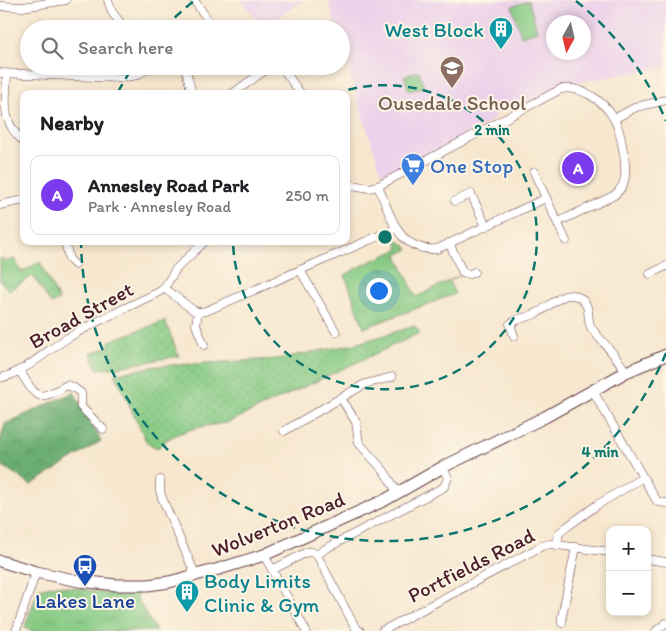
<!DOCTYPE html>
<html lang="en">
<head>
<meta charset="utf-8">
<style>
	body { margin:0; font-family:Itim,sans-serif; background:#f6f6f6; color:#202124 }
	.controls { position:absolute; right:15px; bottom:15px; display:grid; overflow:hidden; border-radius:10px; box-shadow:0 2px 8px #0003 }
	.controls button { width:45px; height:45px; display:grid; place-items:center; padding:0; border:0; border-bottom:1px solid #e0e0e0; background:#fff; color:#202124; font:25px sans-serif }
	.compass { position:absolute; left:546px; top:15px; width:45px; height:45px; border-radius:50%; background:#fff; box-shadow:0 2px 8px #0003; rotate:188deg }
	.you { position:absolute; left:378px; top:290px; width:18px; height:18px; margin:-12px; border:4px solid #fff; border-radius:50%; background:#1a73e8; box-shadow:0 0 0 8px #1a73e833 }
	.badge { display:grid; place-items:center; width:32px; height:32px; border-radius:50%; background:#7c3aed; color:#fff; font-size:16px; font-weight:700 }
	.pin { position:absolute; translate:-50% -50%; border:2px solid #fff; box-shadow:0 1px 5px #0006 }
	.list { margin:0; padding:0; list-style:none }
	h2 { display:flex; justify-content:space-between; align-items:center; height:65px; margin:0; padding:0 20px; font-size:21px }
	h2 small { font-size:16px; font-weight:400; color:#757577 }
	.list li { display:grid; grid-template-columns:32px 1fr auto; gap:15px; align-items:center; box-sizing:border-box; height:80px; margin:0 10px 10px; padding:0 10px; border:1px solid #e0e0e0; border-radius:10px }
	.list b { display:block; font-size:19px; white-space:nowrap }
	.list p { margin:0; font-size:16px; white-space:nowrap; color:#757577 }
	.list em { font-size:16px; font-style:normal; color:#757577 }
	.icon { flex:none; width:28px; height:28px; fill:none; stroke:currentColor; stroke-width:2; stroke-linecap:round; stroke-linejoin:round }
	.map { position:relative; flex:none; width:666px; height:631px; overflow:hidden }
	.search { position:absolute; background:#fff; box-shadow:0 2px 8px #0003; left:20px; top:20px; width:330px; height:55px; display:flex; align-items:center; gap:12px; box-sizing:border-box; padding:0 18px; border-radius:28px; color:#757577; font-size:19px }
	.panel { position:absolute; background:#fff; box-shadow:0 2px 8px #0003; left:20px; top:90px; width:330px; height:155px; border-radius:10px }
	.map>svg:first-child { display:block }
	.built { fill:#ecd1ea; fill-rule:evenodd }
	.grass { fill:#86ca84; stroke:#687458 }
	.forest { fill:url(#forest-crowns); stroke:#5b664e }
	.park { fill:url(#park-tufts); stroke:#687458 }
	.garden { fill:url(#garden-dots); stroke:#687458 }
	.lines { fill:none; stroke-linecap:round; stroke-linejoin:round }
	.street-casing { stroke:#643d44; stroke-width:9 }
	.secondary-casing { stroke:#643d44; stroke-width:13 }
	.street { stroke:#fff; stroke-width:8 }
	.secondary { stroke:#fff; stroke-width:11 }
	.ring { fill:none; stroke:#0f766e; stroke-width:2.5; stroke-dasharray:9 6 }
	.labels { text-anchor:middle; dominant-baseline:central; stroke-width:4; stroke-linejoin:round; paint-order:stroke }
	.culture-label { font-size:21px; fill:#0d838f; stroke:#fcf5e5; text-anchor:end }
	.education-label { font-size:21px; fill:#785e54; stroke:#fcf5e5 }
	.shop-label { font-size:21px; fill:#366cbe; stroke:#fcf5e5; text-anchor:start }
	.street-label { font-size:21px; fill:#4a1f2b; stroke:#fcf5e5 }
	.transit-label { font-size:21px; fill:#164399; stroke:#fcf5e5 }
	.centre { fill:#0f766e; stroke:#fcf5e5; stroke-width:2.5 }
	.ring-label { font-size:15px; text-anchor:middle; font-weight:bold; fill:#0f766e; stroke:#fcf5e5; stroke-width:4; stroke-linejoin:round; paint-order:stroke }
</style>
</head>
<body>
<div class="map">
<svg width="666" height="631" viewBox="0 0 666 631">
	<defs>
		<pattern id="forest-crowns" width="20" height="18" patternUnits="userSpaceOnUse" patternTransform="scale(1.25)"><rect width="20" height="18" fill="#6cae72"/><path d="M2 6a3 3 0 1 1 6 0M12 15a3 3 0 1 1 6 0" fill="none" stroke="#5b8d5e"/></pattern>
		<pattern id="park-tufts" width="24" height="20" patternUnits="userSpaceOnUse" patternTransform="scale(1.25)"><rect width="24" height="20" fill="#86ca84"/><path d="M3 7l-1-3M5 7V3M7 7l1-3M15 17l-1-3M17 17v-4M19 17l1-3" fill="none" stroke="#75ad72"/></pattern>
		<pattern id="garden-dots" width="8" height="8" patternUnits="userSpaceOnUse" patternTransform="scale(1.25)"><rect width="8" height="8" fill="#86ca84"/><path d="M2 2h.1M6 6h.1" fill="none" stroke="#75ad72" stroke-width="1.8" stroke-linecap="round"/></pattern>
	</defs>
	<rect width="100%" height="100%" fill="#fcf5e5"/>
	<filter id="ink" filterUnits="userSpaceOnUse"><feTurbulence type="fractalNoise" baseFrequency=".02" numOctaves="2"/><feDisplacementMap in="SourceGraphic" scale="10" xChannelSelector="R" yChannelSelector="G"/><feConvolveMatrix kernelMatrix="1 2 1 2 8 2 1 2 1" color-interpolation-filters="sRGB"/></filter>
	<filter id="wash" filterUnits="userSpaceOnUse"><feTurbulence type="fractalNoise" baseFrequency=".0096" numOctaves="4" result="noise"/><feDisplacementMap in="SourceGraphic" scale="20" xChannelSelector="R" yChannelSelector="G"/><feGaussianBlur stdDeviation="1.12" result="paint"/><feColorMatrix in="noise" values="0 0 0 0 0 0 0 0 0 0 0 0 0 0 0 0 0 1.4 0 .05"/><feComposite in="paint" operator="in"/></filter>
	<g filter="url(#wash)">
		<rect width="100%" height="100%" fill="#f7e7cf"/>
		<g class="built">
			<path d="M 241,0 L 303,0 L 263,28 Z"/>
			<path d="M 328,0 L 666,0 L 666,67 L 557,86 L 510,111 L 506,107 L 497,111 L 493,120 L 383,177 L 355,93 L 341,46 L 341,29 L 336,29 ZM 554,22 L 584,22 L 584,52 L 554,52 Z"/>
		</g>
		<path class="grass" d="M 529,1 L 537,31 L 521,36 L 512,6 Z"/>
		<path class="forest" d="M 74,392 L 101,441 L 31,485 L 0,464 L 0,440 L 5,424 Z"/>
		<g class="park">
			<path d="M 578,153 L 589,177 L 577,182 L 566,159 Z"/>
			<path d="M 395,238 L 409,249 L 397,255 L 416,297 L 461,275 L 449,281 L 455,294 L 364,328 L 345,275 L 367,263 L 399,249 Z"/>
			<path d="M 0,258 L 6,261 L 15,259 L 21,272 L 40,262 L 59,300 L 51,304 L 33,276 L 9,290 L 0,281 Z"/>
			<path d="M 55,585 L 106,593 L 137,592 L 137,599 L 156,631 L 32,631 L 25,627 L 38,589 Z"/>
		</g>
		<g class="garden">
			<path d="M 419,71 L 424,87 L 409,91 L 404,76 Z"/>
			<path d="M 165,321 L 179,356 L 113,368 L 97,369 L 91,353 L 109,347 L 109,341 Z"/>
			<path d="M 415,326 L 420,333 L 227,423 C 206,425 171,431 158,448 L 147,443 L 115,374 L 156,366 L 276,359 L 355,344 Z"/>
		</g>
	</g>
	<g filter="url(#ink)">
		<g class="lines">
			<defs>
				<g id="street">
					<path d="M 108,0 L 112,12 L 125,29"/>
					<path d="M 194,0 L 210,23"/>
					<path d="M 0,6 L 23,7 L 66,0"/>
					<path d="M 185,66 L 192,94"/>
					<path d="M 281,66 L 301,94"/>
					<path d="M 0,73 L 120,78 L 138,75 L 150,66"/>
					<path d="M 7,74 C 6,103 0,121 24,142"/>
					<path d="M 232,94 L 271,66"/>
					<path d="M 614,119 L 636,107 L 666,100"/>
					<path d="M 534,172 L 566,241"/>
					<path d="M 346,184 L 369,188 L 378,186 L 561,89 C 585,85 611,106 618,128 C 621,136 622,146 624,154 C 626,171 628,186 613,196 L 558,222"/>
					<path d="M 378,186 C 391,215 397,252 437,249 L 546,198"/>
					<path d="M 455,201 L 471,194 L 486,226"/>
					<path d="M 0,205 L 24,200"/>
					<path d="M 65,241 L 69,259 L 75,265"/>
					<path d="M 449,243 L 463,273 L 470,274 L 474,272"/>
					<path d="M 300,270 L 336,332"/>
					<path d="M 650,274 L 666,266"/>
					<path d="M 164,288 L 193,310 L 198,312 L 206,311 L 397,228"/>
					<path d="M 198,312 L 196,325 L 204,345"/>
					<path d="M 514,336 L 510,324 C 518,318 526,318 535,314 C 550,308 569,282 585,303 C 591,311 586,321 592,329 C 603,343 617,356 626,372"/>
					<path d="M 19,370 C 37,398 36,403 67,385 L 74,388 L 81,393 L 81,407 L 103,429"/>
					<path d="M 0,378 C 23,374 46,351 66,339 C 95,321 128,307 159,292 L 164,288 L 176,269 L 205,241"/>
					<path d="M 593,391 L 655,498 L 658,502 L 666,503"/>
					<path d="M 341,398 L 356,422 L 359,443 L 384,471 L 398,493"/>
					<path d="M 284,431 L 365,384 L 392,377"/>
					<path d="M 160,480 L 160,491 L 162,498 L 196,576"/>
					<path d="M 557,544 L 559,533 L 568,526 L 597,505 L 642,478"/>
					<path d="M 264,555 L 306,631"/>
					<path d="M 317,555 L 325,549 L 444,487 L 448,478 L 443,467"/>
					<path d="M 647,559 L 666,562"/>
					<path d="M 272,570 L 307,552 L 312,552 L 317,555 L 355,627 L 360,631"/>
					<path d="M 562,623 L 562,616 L 576,547"/>
					<path d="M 16,631 L 36,572"/>
					<path d="M 382,631 L 542,546 L 550,544 L 610,552"/>
					<path d="M 656,631 L 666,623"/>
				</g>
				<path id="secondary" d="M 0,561 L 36,572 L 79,581 L 117,585 L 148,585 L 169,582 L 219,569 L 264,555 L 385,500 L 443,467 L 545,417 L 626,372 L 666,355"/>
			</defs>
			<use href="#street" class="street-casing"/>
			<use href="#secondary" class="secondary-casing"/>
			<use href="#street" class="street"/>
			<use href="#secondary" class="secondary"/>
		</g>
	</g>
	<g class="ring">
		<path d="M334 94A152 152 0 1 1 233 242"/>
		<path d="M666 353A304 304 0 0 1 81 242M118 92A304 304 0 0 1 133 67M164 28A304 304 0 0 1 194 1M576 1A304 304 0 0 1 666 121"/>
	</g>
	<defs>
		<symbol id="building-pin" viewBox="-11 -11 22 30"><path d="M0 17L-7.5 6A9.5 9.5 0 1 1 7.5 6Z" fill="#0f9aa8" stroke="#fcf5e5"/><path d="M-4-6H4V6H1V3H-1V6H-4ZM-2.5-4.3h1.7v1.8h-1.7ZM.8-4.3h1.7v1.8H.8ZM-2.5-1h1.7V.8h-1.7ZM.8-1h1.7V.8H.8Z" fill="#fff"/></symbol>
		<symbol id="school-pin" viewBox="-11 -11 22 30"><path d="M0 17L-7.5 6A9.5 9.5 0 1 1 7.5 6Z" fill="#8d6e63" stroke="#fcf5e5"/><path d="M0-5L7-2L0 1L-7-2ZM-4 1L0 2.5L4 1V4Q0 6-4 4Z" fill="#fff"/></symbol>
		<symbol id="supermarket-pin" viewBox="-11 -11 22 30"><path d="M0 17L-7.5 6A9.5 9.5 0 1 1 7.5 6Z" fill="#3f7fe0" stroke="#fcf5e5"/><path d="M-6-5.5h2.5l.6 2H6L4.5 2H-2.5L-4.4-4H-6ZM-1.5 3.2a1.3 1.3 0 1 0 .1 0ZM3 3.2a1.3 1.3 0 1 0 .1 0Z" fill="#fff"/></symbol>
		<symbol id="bus-pin" viewBox="-11 -11 22 30"><path d="M0 17L-7.5 6A9.5 9.5 0 1 1 7.5 6Z" fill="#1a4fb4" stroke="#fcf5e5"/><path d="M-5-6H5V4H4V6H2V4H-2V6H-4V4H-5ZM-3.5-4V0h7V-4ZM-3.5 1.2v1.5H-2V1.2ZM2 1.2v1.5H3.5V1.2Z" fill="#fff"/></symbol>
	</defs>
	<g fill-rule="evenodd">
		<use href="#building-pin" x="487" y="15" width="28" height="38"/>
		<use href="#school-pin" x="438" y="54" width="28" height="38"/>
		<use href="#supermarket-pin" x="399" y="151" width="28" height="38"/>
		<use href="#bus-pin" x="71" y="552" width="28" height="38"/>
		<use href="#building-pin" x="173" y="578" width="28" height="38"/>
	</g>
	<g class="labels">
		<g class="culture-label">
			<text x="484" y="29">West Block</text>
			<text x="204" y="580" text-anchor="start">Body Limits<tspan x="204" dy="24">Clinic &amp; Gym</tspan></text>
		</g>
		<g class="education-label">
			<text x="452" y="102">Ousedale School</text>
		</g>
		<g class="shop-label">
			<text x="430" y="165">One Stop</text>
		</g>
		<g class="street-label">
			<text transform="translate(81 315) rotate(-29)">Broad Street</text>
			<text transform="translate(278 524) rotate(-22)">Wolverton Road</text>
			<text transform="translate(471 565) rotate(-27)">Portfields Road</text>
		</g>
		<g class="transit-label">
			<text x="85" y="600">Lakes Lane</text>
		</g>
	</g>
	<circle cx="385" cy="237" r="8" class="centre"/>
	<g class="ring-label">
		<text x="492" y="135">2 min</text>
		<text x="600" y="457">4 min</text>
	</g>
</svg>
<div class="controls">
<button>+</button>
<button>−</button>
</div>
<svg class="compass" viewBox="-18 -18 36 36"><path d="M0-13l5 13h-10z" fill="#e53935"/><path d="M0 13l5-13h-10z" fill="#757577"/></svg>
<div class="you"></div>
<div class="pin badge" style="left:578px;top:168px">A</div>
<div class="search"><svg class="icon" aria-label="search" viewBox="0 0 24 24"><circle cx="10" cy="10" r="6"/><path d="M15 15l6 6"/></svg>Search here</div>
<section class="panel">
<h2>Nearby<small></small></h2>
<ul class="list">
<li><span class="badge">A</span><div><b>Annesley Road Park</b><p>Park · Annesley Road</p></div><em>250 m</em></li>
</ul>
</section>
</div>
</body>
</html>
